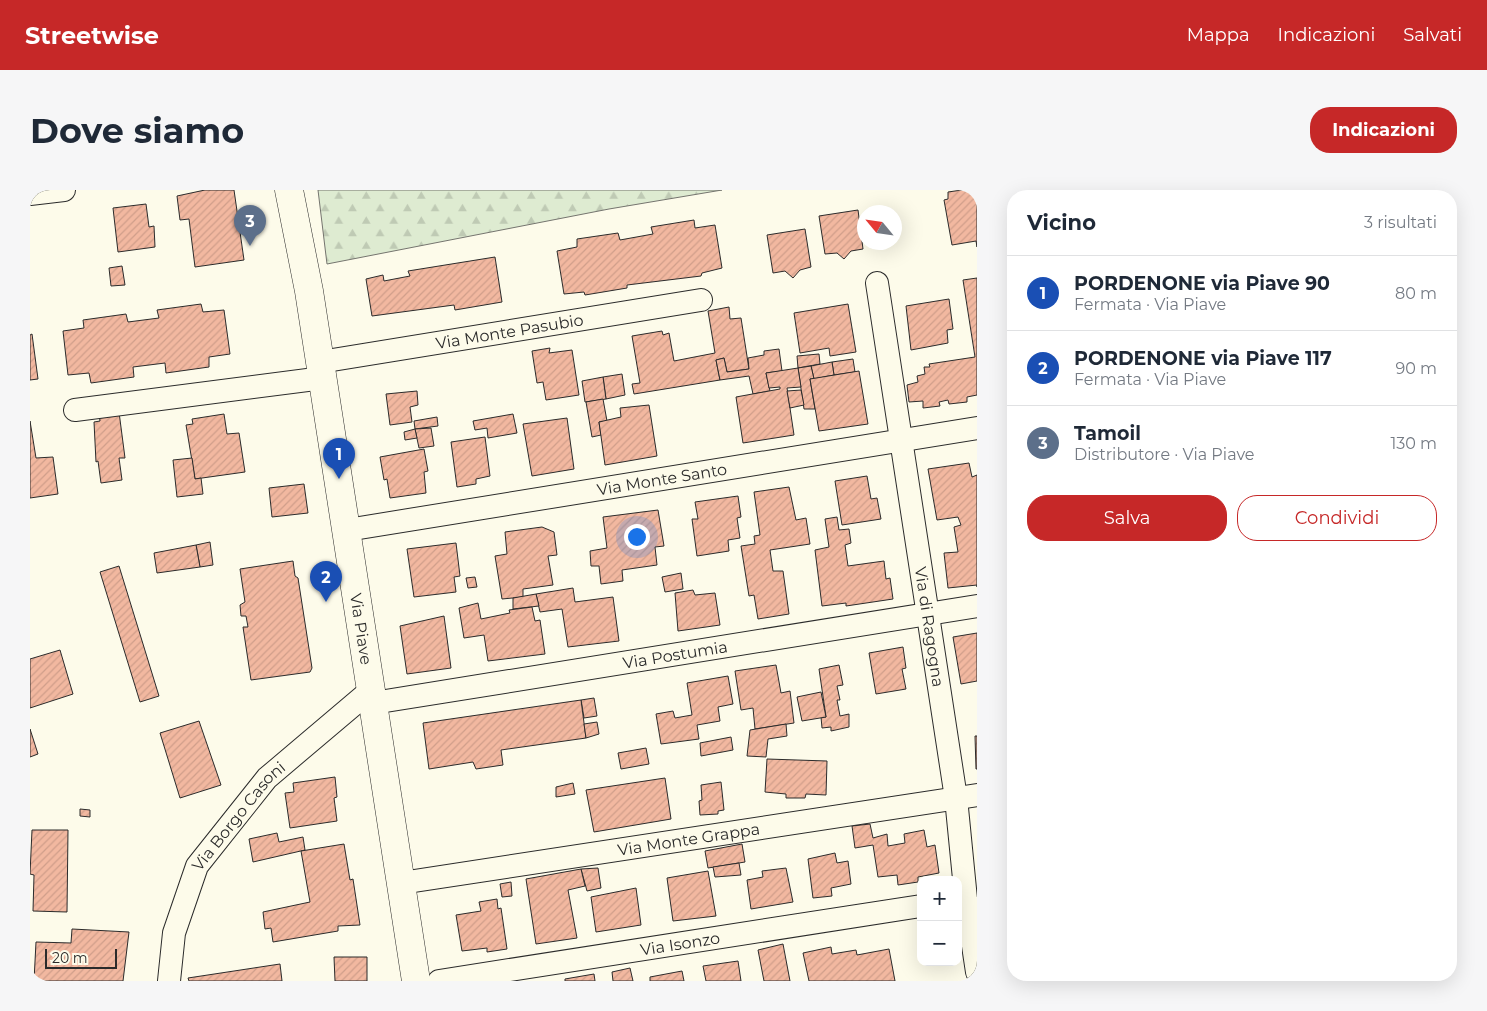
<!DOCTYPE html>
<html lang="it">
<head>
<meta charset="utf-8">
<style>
	body { margin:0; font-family:Montserrat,sans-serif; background:#f6f6f7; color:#1f2937 }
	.controls { position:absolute; right:15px; bottom:15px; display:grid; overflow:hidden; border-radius:10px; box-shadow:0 5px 20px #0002 }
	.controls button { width:45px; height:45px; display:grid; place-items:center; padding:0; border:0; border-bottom:1px solid #e0e1e3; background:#fff; color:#1f2937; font:25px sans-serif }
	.compass { position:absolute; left:827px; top:15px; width:45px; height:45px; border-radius:50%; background:#fff; box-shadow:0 5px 20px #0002; rotate:299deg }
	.scale { position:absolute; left:15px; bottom:12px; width:72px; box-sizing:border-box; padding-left:5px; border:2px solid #2b2b2b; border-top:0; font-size:14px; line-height:18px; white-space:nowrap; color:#2b2b2b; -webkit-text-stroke:4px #fdfbea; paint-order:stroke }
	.you { position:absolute; left:606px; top:346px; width:18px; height:18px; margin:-12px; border:4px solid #fff; border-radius:50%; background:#1a73e8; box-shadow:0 0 0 8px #1a73e833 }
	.badge { display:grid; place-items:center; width:32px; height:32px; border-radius:50%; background:#c62828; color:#fff; font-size:16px; font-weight:700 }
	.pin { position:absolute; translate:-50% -41px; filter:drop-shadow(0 1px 2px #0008) }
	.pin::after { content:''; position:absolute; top:26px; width:18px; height:15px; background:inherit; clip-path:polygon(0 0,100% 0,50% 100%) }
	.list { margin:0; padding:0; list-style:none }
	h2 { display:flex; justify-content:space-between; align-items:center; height:65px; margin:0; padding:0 20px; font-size:21px }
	h2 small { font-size:16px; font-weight:400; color:#747a83 }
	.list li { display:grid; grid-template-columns:32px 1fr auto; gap:15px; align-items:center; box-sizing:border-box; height:75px; padding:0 20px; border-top:1px solid #e0e1e3 }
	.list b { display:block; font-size:19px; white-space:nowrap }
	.list p { margin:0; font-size:16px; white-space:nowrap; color:#747a83 }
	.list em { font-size:16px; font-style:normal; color:#747a83 }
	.actions { display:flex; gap:10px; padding:15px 20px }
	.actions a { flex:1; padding:11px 0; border:1px solid #c62828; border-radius:20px; text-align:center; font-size:18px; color:#c62828 }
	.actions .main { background:#c62828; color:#fff }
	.map { position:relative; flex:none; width:947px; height:791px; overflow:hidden; border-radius:20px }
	header { display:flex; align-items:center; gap:30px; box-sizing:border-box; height:70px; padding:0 25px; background:#c62828; color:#fff }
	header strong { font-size:24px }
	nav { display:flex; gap:28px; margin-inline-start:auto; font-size:18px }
	.intro { display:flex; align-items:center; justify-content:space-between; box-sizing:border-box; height:120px; padding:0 30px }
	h1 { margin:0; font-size:35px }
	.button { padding:12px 22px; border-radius:20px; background:#c62828; color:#fff; font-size:18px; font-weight:700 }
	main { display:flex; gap:30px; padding:0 30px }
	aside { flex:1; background:#fff; border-radius:20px; box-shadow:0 5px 20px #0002 }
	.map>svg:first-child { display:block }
	.forest { fill:url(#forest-firs); stroke:#74746e }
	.building { fill:url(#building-hatch); stroke:#2b2b2b }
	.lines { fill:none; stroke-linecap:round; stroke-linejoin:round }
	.minor-casing { stroke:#2b2b2b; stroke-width:24 }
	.tertiary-casing { stroke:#2b2b2b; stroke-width:29 }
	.minor { stroke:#fdfbea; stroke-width:22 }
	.tertiary { stroke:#fdfbea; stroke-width:28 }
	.labels { text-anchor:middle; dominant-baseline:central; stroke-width:4; stroke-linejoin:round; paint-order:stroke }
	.street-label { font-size:16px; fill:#2b2b2b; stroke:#fdfbea }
</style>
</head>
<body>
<header>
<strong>Streetwise</strong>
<nav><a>Mappa</a><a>Indicazioni</a><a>Salvati</a></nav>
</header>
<div class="intro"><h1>Dove siamo</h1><a class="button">Indicazioni</a></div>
<main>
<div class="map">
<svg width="947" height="791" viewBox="0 0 947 791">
	<defs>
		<pattern id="forest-firs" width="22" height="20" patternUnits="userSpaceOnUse" patternTransform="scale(1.25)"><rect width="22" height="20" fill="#deebd1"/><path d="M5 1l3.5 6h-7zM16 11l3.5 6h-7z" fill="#bfcab4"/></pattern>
		<pattern id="building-hatch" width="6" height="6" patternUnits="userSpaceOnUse" patternTransform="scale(1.25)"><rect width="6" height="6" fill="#f2b8a0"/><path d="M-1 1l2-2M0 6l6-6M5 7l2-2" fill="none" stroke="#d09e8a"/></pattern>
	</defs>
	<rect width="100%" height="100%" fill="#fdfbea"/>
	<path class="forest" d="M 288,0 L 692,0 L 579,19 L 297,74 Z"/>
	<g class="building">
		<path d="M 175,0 L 204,0 L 214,70 L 165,77 L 159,29 L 150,30 L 147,6 Z"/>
		<path d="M 932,0 L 947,0 L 947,57 L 946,51 L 922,55 L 914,10 L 918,9 L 918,2 Z"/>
		<path d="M 116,14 L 119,37 L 124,36 L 125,57 L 88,62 L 83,18 Z"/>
		<path d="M 828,20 L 833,59 L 821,61 L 814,69 L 807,63 L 795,64 L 789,26 Z"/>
		<path d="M 664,30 L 665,38 L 685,35 L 692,78 L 672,83 L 671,86 L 597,95 L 597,98 L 555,105 L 554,102 L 534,104 L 527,61 L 547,57 L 547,49 L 588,43 L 590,50 L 623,44 L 621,37 Z"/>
		<path d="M 775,39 L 781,77 L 770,80 L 763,88 L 755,81 L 743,83 L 737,45 Z"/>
		<path d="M 465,67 L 472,112 L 425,120 L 424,115 L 342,126 L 336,89 L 353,85 L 354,91 L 380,86 L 378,81 Z"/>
		<path d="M 92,76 L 95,95 L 81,96 L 79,78 Z"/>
		<path d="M 947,88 L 947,205 L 937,207 L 937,212 L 919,214 L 918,210 L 909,212 L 910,216 L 893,218 L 893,211 L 879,212 L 877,195 L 888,192 L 887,186 L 895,184 L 894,177 L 900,177 L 899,174 L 945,167 L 933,90 Z"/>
		<path d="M 919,109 L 923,139 L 917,140 L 918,153 L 881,160 L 876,116 Z"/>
		<path d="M 171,114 L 173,122 L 194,120 L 200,164 L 179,167 L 179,177 L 136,183 L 135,173 L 103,177 L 104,187 L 61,193 L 59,183 L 38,185 L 33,141 L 54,138 L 53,130 L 96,124 L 98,132 L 129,128 L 127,120 Z"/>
		<path d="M 818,114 L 826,162 L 800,166 L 799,158 L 770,163 L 764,123 Z"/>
		<path d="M 699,117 L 700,129 L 711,128 L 719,179 L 697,182 L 694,168 L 686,170 L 690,190 L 604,204 L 602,194 L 610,193 L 602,146 L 632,141 L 633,145 L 639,143 L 644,171 L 685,163 L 678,121 Z"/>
		<path d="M 2,144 L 8,189 L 0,190 L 0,145 Z"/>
		<path d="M 520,158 L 519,163 L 542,160 L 549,205 L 516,210 L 513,192 L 507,193 L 502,161 Z"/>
		<path d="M 749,159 L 752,181 L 736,183 L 740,201 L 723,204 L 719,186 L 690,190 L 686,170 L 694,168 L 697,182 L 719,179 L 718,168 L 734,165 L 734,161 Z"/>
		<path d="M 789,164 L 790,174 L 768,178 L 767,166 Z"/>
		<path d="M 823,169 L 825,182 L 804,185 L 802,172 Z"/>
		<path d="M 802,172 L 804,185 L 784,189 L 781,176 Z"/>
		<path d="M 781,176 L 784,189 L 780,189 L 785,219 L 774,219 L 768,178 Z"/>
		<path d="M 768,178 L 771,197 L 757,198 L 764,245 L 713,253 L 706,207 L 750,199 L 750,197 L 739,198 L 736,183 Z"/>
		<path d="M 829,181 L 838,234 L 789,241 L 780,189 Z"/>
		<path d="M 592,184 L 595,205 L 576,209 L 573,187 Z"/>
		<path d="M 573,187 L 576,209 L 555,212 L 552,191 Z"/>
		<path d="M 771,200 L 774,215 L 760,218 L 757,201 Z"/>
		<path d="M 387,201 L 388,215 L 380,217 L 382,232 L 360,235 L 356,204 Z"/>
		<path d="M 573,209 L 577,231 L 569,232 L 571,245 L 562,247 L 556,212 Z"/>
		<path d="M 619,215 L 627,266 L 575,275 L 569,232 L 591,227 L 590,218 Z"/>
		<path d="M 89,222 L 95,268 L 89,268 L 92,290 L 71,293 L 68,271 L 66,272 L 64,232 L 70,231 L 69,224 Z"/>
		<path d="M 194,224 L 197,244 L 209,243 L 215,282 L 165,289 L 156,235 L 163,234 L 162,229 Z"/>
		<path d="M 483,224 L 487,243 L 458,248 L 457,238 L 445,240 L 443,231 Z"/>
		<path d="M 407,227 L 408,236 L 385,239 L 384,231 Z"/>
		<path d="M 537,228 L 544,279 L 502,286 L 493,234 Z"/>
		<path d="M 0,231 L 6,268 L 23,267 L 28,304 L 0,308 Z"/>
		<path d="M 401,238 L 404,256 L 389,258 L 385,239 Z"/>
		<path d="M 385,239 L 387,248 L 375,250 L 374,242 Z"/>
		<path d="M 455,247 L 460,286 L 446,289 L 446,294 L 427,297 L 421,252 Z"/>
		<path d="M 394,259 L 398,281 L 394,282 L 396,303 L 360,308 L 357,289 L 354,290 L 350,267 Z"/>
		<path d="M 162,268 L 165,289 L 171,288 L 173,304 L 147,307 L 143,270 Z"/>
		<path d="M 939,273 L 942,287 L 947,285 L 947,397 L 947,395 L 918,398 L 914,363 L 928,362 L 924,337 L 931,335 L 928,327 L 907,330 L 898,279 Z"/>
		<path d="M 837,286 L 841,309 L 847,308 L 851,329 L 812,335 L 805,291 Z"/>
		<path d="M 274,294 L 278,323 L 242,327 L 239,298 Z"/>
		<path d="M 759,297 L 766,330 L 776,328 L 780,354 L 740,360 L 743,381 L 753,381 L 759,424 L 728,429 L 724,405 L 719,406 L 711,356 L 725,354 L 724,346 L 730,345 L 724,302 Z"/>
		<path d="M 708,306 L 711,327 L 707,328 L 710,348 L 698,350 L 699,361 L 667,366 L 662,329 L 668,329 L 665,312 Z"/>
		<path d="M 628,320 L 634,356 L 625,357 L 627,375 L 592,380 L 593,391 L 571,394 L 569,376 L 561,376 L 560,361 L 577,358 L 573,327 Z"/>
		<path d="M 807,327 L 809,340 L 819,339 L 821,353 L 815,355 L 818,376 L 854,371 L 856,389 L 860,388 L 863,409 L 816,416 L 816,413 L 792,416 L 785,360 L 799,357 L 795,329 Z"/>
		<path d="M 512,337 L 524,342 L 527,365 L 518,366 L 523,395 L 493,399 L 493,407 L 472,409 L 465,366 L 477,364 L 475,342 Z"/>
		<path d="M 180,352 L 183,375 L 170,377 L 166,355 Z"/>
		<path d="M 426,353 L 430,386 L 424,387 L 426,402 L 384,407 L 377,359 Z"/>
		<path d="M 166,355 L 170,377 L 127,383 L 124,363 Z"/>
		<path d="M 263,371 L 265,386 L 268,388 L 282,478 L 280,482 L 221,490 L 213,437 L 218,437 L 216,426 L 211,426 L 210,415 L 215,412 L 210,379 Z"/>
		<path d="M 89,376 L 129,506 L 110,512 L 70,382 Z"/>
		<path d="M 651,383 L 653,399 L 635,402 L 632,387 Z"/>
		<path d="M 445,387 L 447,397 L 438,398 L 436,388 Z"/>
		<path d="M 543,398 L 545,412 L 583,407 L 589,451 L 538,457 L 532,419 L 510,422 L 506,404 Z"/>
		<path d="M 663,400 L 665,405 L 685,403 L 690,435 L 648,441 L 645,403 Z"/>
		<path d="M 506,404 L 509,416 L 483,419 L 483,408 Z"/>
		<path d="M 448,413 L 451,429 L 480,423 L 479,420 L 502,417 L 505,431 L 510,430 L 515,464 L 458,471 L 454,445 L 434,448 L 429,418 Z"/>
		<path d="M 414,426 L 421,478 L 377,484 L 370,436 Z"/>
		<path d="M 947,443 L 947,491 L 931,494 L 923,447 Z"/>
		<path d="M 873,457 L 876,478 L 872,479 L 876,499 L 846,504 L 839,463 Z"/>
		<path d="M 30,460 L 43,504 L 0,518 L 0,469 Z"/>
		<path d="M 746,475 L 751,503 L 760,501 L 764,533 L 725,539 L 723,518 L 711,520 L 705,481 Z"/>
		<path d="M 809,475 L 813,495 L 807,496 L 810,510 L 807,510 L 810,526 L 819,524 L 819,537 L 801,541 L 801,537 L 792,538 L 791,527 L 796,527 L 789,479 Z"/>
		<path d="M 698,486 L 703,514 L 688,517 L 690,531 L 667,535 L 669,549 L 631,554 L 626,524 L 643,521 L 645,528 L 662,525 L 657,493 Z"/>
		<path d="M 791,502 L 796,527 L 772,531 L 767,507 Z"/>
		<path d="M 564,508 L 567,526 L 554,528 L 551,510 Z"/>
		<path d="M 551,510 L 556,548 L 471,560 L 473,575 L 446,579 L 443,572 L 399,579 L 393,533 Z"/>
		<path d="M 169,531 L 191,595 L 150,608 L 130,543 Z"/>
		<path d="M 567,532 L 569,544 L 556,548 L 554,534 Z"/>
		<path d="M 756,534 L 757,546 L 738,549 L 736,567 L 717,566 L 720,540 Z"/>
		<path d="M 0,539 L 8,564 L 0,567 Z"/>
		<path d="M 945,546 L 947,546 L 947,579 L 946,579 Z"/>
		<path d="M 701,547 L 703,560 L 671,566 L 670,553 Z"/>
		<path d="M 616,558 L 619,574 L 591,579 L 588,563 Z"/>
		<path d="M 737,569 L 797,571 L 796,605 L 776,604 L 775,608 L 756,608 L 756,604 L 735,602 Z"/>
		<path d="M 305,587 L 307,607 L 304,608 L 307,631 L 260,638 L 255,603 L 264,602 L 263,593 Z"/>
		<path d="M 635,588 L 641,629 L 564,642 L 556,600 Z"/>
		<path d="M 691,592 L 694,620 L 688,621 L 688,624 L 670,625 L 669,611 L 672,610 L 671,595 Z"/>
		<path d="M 543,593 L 545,604 L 526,607 L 526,597 Z"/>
		<path d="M 50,619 L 60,620 L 60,627 L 50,626 Z"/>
		<path d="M 840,634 L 843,648 L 857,644 L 858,656 L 875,653 L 874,644 L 894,640 L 897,657 L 905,655 L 909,683 L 888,687 L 888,692 L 868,695 L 867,685 L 848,687 L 843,655 L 825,658 L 822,636 Z"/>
		<path d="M 2,640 L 38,640 L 37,722 L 3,721 L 4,685 L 0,684 Z"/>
		<path d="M 247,643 L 249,652 L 273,647 L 275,660 L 223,672 L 219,649 Z"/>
		<path d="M 314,654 L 320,690 L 323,689 L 330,735 L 308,736 L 308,741 L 243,752 L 241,738 L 235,739 L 233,722 L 280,712 L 271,661 Z"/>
		<path d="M 712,654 L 715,672 L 678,678 L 675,661 Z"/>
		<path d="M 805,663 L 807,673 L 818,671 L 821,694 L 801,698 L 802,706 L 783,708 L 778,669 Z"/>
		<path d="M 709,673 L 711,685 L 685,687 L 683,677 Z"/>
		<path d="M 568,678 L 571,698 L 557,701 L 551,679 Z"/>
		<path d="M 756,678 L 763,712 L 721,719 L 717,690 L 733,687 L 732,681 Z"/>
		<path d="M 551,679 L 555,696 L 538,700 L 547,748 L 506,754 L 496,689 Z"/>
		<path d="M 678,681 L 686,726 L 643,731 L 637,688 Z"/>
		<path d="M 481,692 L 482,706 L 472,707 L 470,694 Z"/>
		<path d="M 606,698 L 611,735 L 566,742 L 561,707 Z"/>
		<path d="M 467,709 L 468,719 L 471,718 L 477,759 L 457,762 L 457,758 L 432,761 L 426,725 L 451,721 L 449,712 Z"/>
		<path d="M 42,739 L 99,742 L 93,791 L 4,791 L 6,752 L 41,753 Z"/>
		<path d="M 753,754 L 760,791 L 734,791 L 728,760 Z"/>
		<path d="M 801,757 L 802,764 L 826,760 L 827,765 L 859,759 L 865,791 L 779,791 L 773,763 Z"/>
		<path d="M 304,767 L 337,767 L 337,791 L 305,791 Z"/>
		<path d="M 708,771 L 711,791 L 676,791 L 673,776 Z"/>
		<path d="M 250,774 L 252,791 L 159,791 L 158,788 Z"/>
		<path d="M 600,778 L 603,791 L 583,791 L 582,782 Z"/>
		<path d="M 652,781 L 654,791 L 620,791 L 620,787 Z"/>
		<path d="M 564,784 L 565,791 L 535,791 L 535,789 Z"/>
	</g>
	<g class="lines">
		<defs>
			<g id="minor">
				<path d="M 0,4 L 34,0"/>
				<path id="s1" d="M 847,93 L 926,608 L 936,709 L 947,782"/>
				<path id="s2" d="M 290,172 L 671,110"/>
				<path d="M 45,220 L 293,188"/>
				<path id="s3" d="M 317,340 L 947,238"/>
				<path id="s4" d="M 343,513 L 947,416"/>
				<path id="s5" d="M 371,693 L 947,605"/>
				<path id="s6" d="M 139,791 L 144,743 L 167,676 L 237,588 L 341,500"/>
				<path id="s7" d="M 409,791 L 891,716"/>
			</g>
			<g id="tertiary">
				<path id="s8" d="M 259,0 L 279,101 L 386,791"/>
			</g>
		</defs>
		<use href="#minor" class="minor-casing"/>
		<use href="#tertiary" class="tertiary-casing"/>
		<use href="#minor" class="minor"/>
		<use href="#tertiary" class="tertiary"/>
	</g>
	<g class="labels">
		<g class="street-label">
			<text stroke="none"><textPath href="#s2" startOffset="192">Via Monte Pasubio</textPath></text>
			<text stroke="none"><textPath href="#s3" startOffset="319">Via Monte Santo</textPath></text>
			<text stroke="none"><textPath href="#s1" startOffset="348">Via di Ragogna</textPath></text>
			<text stroke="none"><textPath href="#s8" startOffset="445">Via Piave</textPath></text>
			<text stroke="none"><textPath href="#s4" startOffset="306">Via Postumia</textPath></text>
			<text stroke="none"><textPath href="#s6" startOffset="184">Via Borgo Casoni</textPath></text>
			<text stroke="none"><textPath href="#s5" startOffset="291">Via Monte Grappa</textPath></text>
			<text stroke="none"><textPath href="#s7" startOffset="244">Via Isonzo</textPath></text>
		</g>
	</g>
</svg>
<div class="controls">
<button>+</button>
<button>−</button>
</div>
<svg class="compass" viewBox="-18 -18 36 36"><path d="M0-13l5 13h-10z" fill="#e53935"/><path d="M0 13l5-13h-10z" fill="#747a83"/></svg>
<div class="scale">20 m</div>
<div class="you"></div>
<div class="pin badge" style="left:309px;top:289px;background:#1a4fb4">1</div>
<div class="pin badge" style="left:296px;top:412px;background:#1a4fb4">2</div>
<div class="pin badge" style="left:220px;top:56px;background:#5c6f8a">3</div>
</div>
<aside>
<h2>Vicino<small>3 risultati</small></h2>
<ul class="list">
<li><span class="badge" style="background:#1a4fb4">1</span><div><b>PORDENONE via Piave 90</b><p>Fermata · Via Piave</p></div><em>80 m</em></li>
<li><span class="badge" style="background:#1a4fb4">2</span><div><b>PORDENONE via Piave 117</b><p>Fermata · Via Piave</p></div><em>90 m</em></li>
<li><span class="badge" style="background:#5c6f8a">3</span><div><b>Tamoil</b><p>Distributore · Via Piave</p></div><em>130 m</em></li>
</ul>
<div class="actions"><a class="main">Salva</a><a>Condividi</a></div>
</aside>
</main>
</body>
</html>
